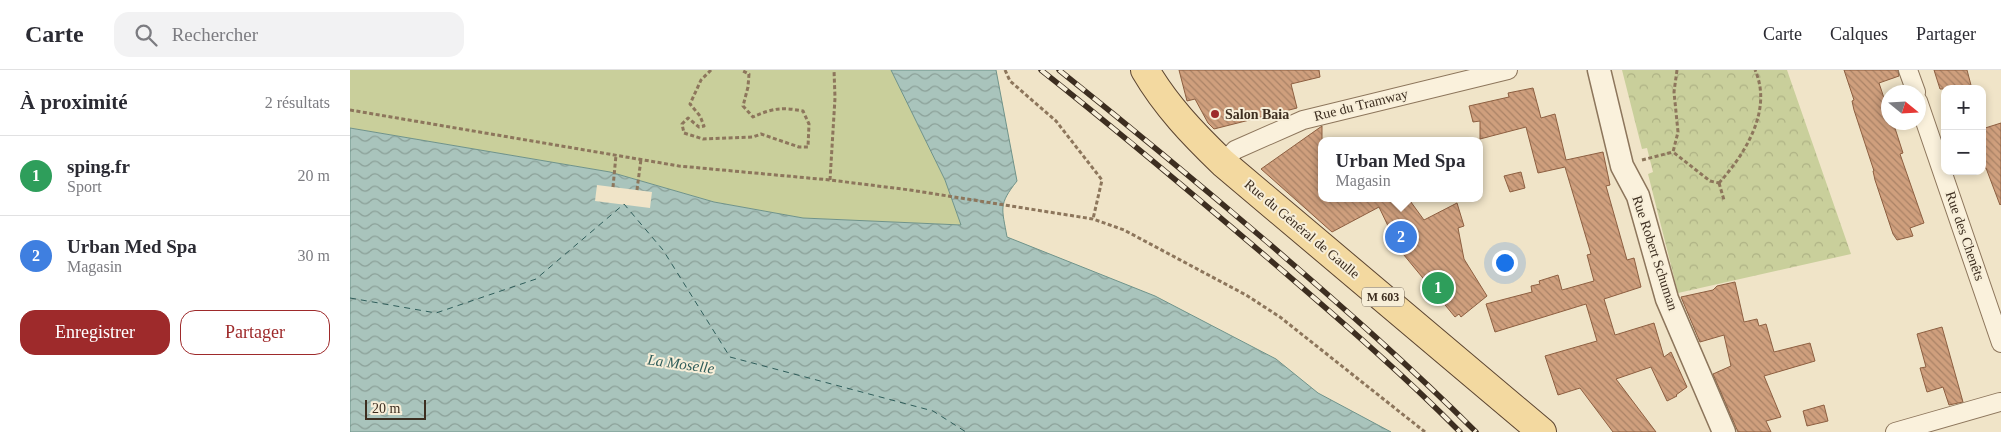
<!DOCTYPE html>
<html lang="fr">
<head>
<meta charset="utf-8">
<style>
	body { margin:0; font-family:"Times New Roman",serif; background:#f2f2f3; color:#2b2b33 }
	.controls { position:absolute; right:15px; top:15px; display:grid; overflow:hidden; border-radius:10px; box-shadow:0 2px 8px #0003 }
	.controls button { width:45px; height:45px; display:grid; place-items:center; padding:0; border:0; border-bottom:1px solid #e1e1e2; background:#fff; color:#2b2b33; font:25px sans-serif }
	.compass { position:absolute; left:1531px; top:15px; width:45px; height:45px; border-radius:50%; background:#fff; box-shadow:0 2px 8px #0003; rotate:108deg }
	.scale { position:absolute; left:15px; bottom:12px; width:61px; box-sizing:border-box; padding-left:5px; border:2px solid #3d2e20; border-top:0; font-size:14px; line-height:18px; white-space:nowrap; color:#3d2e20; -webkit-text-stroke:4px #f7eed8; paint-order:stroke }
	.you { position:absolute; left:1154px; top:192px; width:18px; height:18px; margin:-12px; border:4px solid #fff; border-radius:50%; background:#1a73e8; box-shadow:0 0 0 8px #1a73e833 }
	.badge { display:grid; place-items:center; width:32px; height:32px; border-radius:50%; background:#9e2a2b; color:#fff; font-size:16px; font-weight:700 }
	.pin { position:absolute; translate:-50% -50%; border:2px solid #fff; box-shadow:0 1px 5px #0006 }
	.popup { position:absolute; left:968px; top:67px; width:165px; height:65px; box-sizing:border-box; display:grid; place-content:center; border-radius:10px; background:#fff; filter:drop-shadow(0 1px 4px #0005); font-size:16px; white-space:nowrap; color:#7c7c81 }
	.popup b { font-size:19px; color:#2b2b33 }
	.popup::after { content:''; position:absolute; left:50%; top:100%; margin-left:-10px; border:10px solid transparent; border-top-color:#fff }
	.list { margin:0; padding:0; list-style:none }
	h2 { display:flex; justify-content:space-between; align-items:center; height:65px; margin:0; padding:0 20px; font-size:21px }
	h2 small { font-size:16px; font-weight:400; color:#7c7c81 }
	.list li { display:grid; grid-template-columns:32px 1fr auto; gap:15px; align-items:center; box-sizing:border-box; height:80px; padding:0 20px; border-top:1px solid #e1e1e2 }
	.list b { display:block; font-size:19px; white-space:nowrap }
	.list p { margin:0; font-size:16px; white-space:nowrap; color:#7c7c81 }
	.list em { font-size:16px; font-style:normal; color:#7c7c81 }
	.actions { display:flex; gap:10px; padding:15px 20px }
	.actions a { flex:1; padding:11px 0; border:1px solid #9e2a2b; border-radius:15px; text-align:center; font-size:18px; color:#9e2a2b }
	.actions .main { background:#9e2a2b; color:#fff }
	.icon { flex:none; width:28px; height:28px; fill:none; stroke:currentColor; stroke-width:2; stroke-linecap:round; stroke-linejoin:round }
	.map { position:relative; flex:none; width:1651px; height:362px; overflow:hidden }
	header { display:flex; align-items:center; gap:30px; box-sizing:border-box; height:70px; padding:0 25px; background:#fff; border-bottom:1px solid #e1e1e2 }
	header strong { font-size:24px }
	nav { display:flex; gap:28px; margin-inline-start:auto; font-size:18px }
	.search { width:350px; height:45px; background:#f2f2f3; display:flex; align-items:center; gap:12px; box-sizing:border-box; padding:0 18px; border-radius:15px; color:#7c7c81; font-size:19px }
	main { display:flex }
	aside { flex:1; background:#fff }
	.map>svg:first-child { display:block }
	.grass { fill:#c9cf9b }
	.park { fill:url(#park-crowns) }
	.water { fill:url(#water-waves); stroke:#6f938a }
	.pier { fill:#f0e4c8 }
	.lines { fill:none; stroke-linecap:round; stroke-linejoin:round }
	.ferry { stroke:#2f5d5a; stroke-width:1; stroke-dasharray:6 5; stroke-linecap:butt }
	.building { fill:url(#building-back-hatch); stroke:#8d5f41 }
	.minor-casing { stroke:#8d765c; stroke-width:20 }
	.tertiary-casing { stroke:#8d765c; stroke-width:25 }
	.primary-casing { stroke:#5b4430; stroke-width:30 }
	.path { stroke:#8d765c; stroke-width:3; stroke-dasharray:4 2.5; stroke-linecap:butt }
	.minor { stroke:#faf1dc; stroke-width:18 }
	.tertiary { stroke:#faf1dc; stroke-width:22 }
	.primary { stroke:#f3d9a0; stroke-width:28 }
	.rail-casing { stroke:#3d2e20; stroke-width:5.5 }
	.rail { stroke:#f7eed8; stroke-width:4; stroke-dasharray:11; stroke-linecap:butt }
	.poi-dot { fill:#9e2a2b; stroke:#f7eed8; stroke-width:2 }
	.labels { text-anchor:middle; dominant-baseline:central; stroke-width:4; stroke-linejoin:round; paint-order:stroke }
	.shield { fill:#f7eed8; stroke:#756857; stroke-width:1 }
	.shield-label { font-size:12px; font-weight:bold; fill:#3d2e20 }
	.street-label { font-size:14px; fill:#3d2e20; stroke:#f7eed8 }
	.poi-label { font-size:14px; font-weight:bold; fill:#3d2e20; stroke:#f7eed8; text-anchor:start }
	.water-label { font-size:15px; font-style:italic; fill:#2f5d5a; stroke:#f7eed8 }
</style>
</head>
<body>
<header>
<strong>Carte</strong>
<div class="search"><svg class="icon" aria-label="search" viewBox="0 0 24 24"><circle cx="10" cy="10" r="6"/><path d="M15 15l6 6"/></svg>Rechercher</div>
<nav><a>Carte</a><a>Calques</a><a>Partager</a></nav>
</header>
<main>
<aside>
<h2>À proximité<small>2 résultats</small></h2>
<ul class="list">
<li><span class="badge" style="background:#2e9e5b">1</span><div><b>sping.fr</b><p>Sport</p></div><em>20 m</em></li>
<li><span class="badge" style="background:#3f7fe0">2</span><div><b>Urban Med Spa</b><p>Magasin</p></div><em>30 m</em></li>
</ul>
<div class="actions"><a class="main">Enregistrer</a><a>Partager</a></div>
</aside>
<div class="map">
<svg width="1651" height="362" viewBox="0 0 1651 362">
	<defs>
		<pattern id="park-crowns" width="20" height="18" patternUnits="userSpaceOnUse" patternTransform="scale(1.25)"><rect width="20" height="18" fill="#c9cf9b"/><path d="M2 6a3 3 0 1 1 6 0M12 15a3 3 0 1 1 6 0" fill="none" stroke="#aeb285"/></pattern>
		<pattern id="water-waves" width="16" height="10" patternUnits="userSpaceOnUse" patternTransform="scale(1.25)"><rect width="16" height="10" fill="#a9c4bc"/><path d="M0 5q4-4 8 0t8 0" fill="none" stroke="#8ba098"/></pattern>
		<pattern id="building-back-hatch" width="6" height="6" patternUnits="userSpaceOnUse" patternTransform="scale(1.25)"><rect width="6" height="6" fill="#cf9f7d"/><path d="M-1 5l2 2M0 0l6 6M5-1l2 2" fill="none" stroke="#a98266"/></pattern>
	</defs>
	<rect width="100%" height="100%" fill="#f0e4c8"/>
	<path class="grass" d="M 0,0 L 541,0 L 595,110 L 611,155 L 453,148 L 364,132 L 260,102 L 0,58 Z"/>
	<path class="park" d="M 1272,0 L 1437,0 L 1501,184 L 1328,223 L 1298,104 L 1303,102 L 1297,78 L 1292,79 Z"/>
	<path class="water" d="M 541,0 L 646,0 L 667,111 C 648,135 652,138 657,167 L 805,226 L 926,289 L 968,323 L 1041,362 L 0,362 L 0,58 L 260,102 L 364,132 L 453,148 L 611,155 L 595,110 Z"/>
	<path class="pier" d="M 247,115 L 302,122 L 300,138 L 245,131 Z"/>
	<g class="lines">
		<path class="ferry" d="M 0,228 L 86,243 L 186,209 L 274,134 L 313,180 L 380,287 L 583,341 L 616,362"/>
	</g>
	<g class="building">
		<path d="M 829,0 L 969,0 L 970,7 L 941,14 L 947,38 L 864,59 L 858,53 L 845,29 L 837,31 Z"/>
		<path d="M 1494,0 L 1548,0 L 1549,6 L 1529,13 L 1538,40 L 1538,52 L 1543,52 L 1553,83 L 1550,84 L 1574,153 L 1560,158 L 1563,166 L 1547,170 L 1543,164 L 1525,110 L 1523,101 L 1524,101 L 1504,40 L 1502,31 L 1504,30 Z"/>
		<path d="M 1584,0 L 1617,0 L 1622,19 L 1590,19 Z"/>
		<path d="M 1183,18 L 1191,48 L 1205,44 L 1216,90 L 1253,82 L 1260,115 L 1256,116 L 1277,190 L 1284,188 L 1291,217 L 1254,229 L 1265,265 L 1304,253 L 1314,287 L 1321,282 L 1337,317 L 1326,325 L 1327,326 L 1317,331 L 1301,297 L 1266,309 L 1306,362 L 1263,362 L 1230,318 L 1208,325 L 1195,286 L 1247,271 L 1236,234 L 1145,262 L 1136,234 L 1182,222 L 1181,216 L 1190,214 L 1189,211 L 1208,205 L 1212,220 L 1244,211 L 1237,185 L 1241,184 L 1215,97 L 1188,103 L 1176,57 L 1130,69 L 1130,51 L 1123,52 L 1119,36 L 1159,27 L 1158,23 Z"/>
		<path d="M 1651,53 L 1651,134 L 1650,135 L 1636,98 L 1632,100 L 1632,59 Z"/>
		<path d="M 972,56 L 972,128 L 1058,128 L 1074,150 L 1107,133 L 1114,156 L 1108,158 L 1114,189 L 1137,226 L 1111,247 L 1109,244 L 1105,247 L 1049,179 L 1029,137 L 982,162 L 911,99 Z"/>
		<path d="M 1171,102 L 1175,118 L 1160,122 L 1154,106 Z"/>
		<path d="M 1385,212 L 1394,252 L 1407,249 L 1409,256 L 1416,254 L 1424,282 L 1460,273 L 1465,291 L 1414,306 L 1431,347 L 1416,351 L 1421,362 L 1388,362 L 1363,304 L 1381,296 L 1374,265 L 1350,272 L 1331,227 L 1363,220 L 1367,216 Z"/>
		<path d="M 1592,257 L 1613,332 L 1599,335 L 1593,317 L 1577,322 L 1570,298 L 1576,297 L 1567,264 Z"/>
		<path d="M 1474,335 L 1478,351 L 1457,356 L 1453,341 Z"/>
	</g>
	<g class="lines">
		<defs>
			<g id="minor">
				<path d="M 1558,0 L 1566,22"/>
				<path d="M 1568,31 L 1651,273"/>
				<path d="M 873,93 L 885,80 L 953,50 L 1158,0"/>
				<path d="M 1545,362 L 1650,332"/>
			</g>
			<path id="tertiary" d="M 1249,0 L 1272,96 L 1288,126 L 1317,229 L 1374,362"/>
			<path id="primary" d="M 795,0 C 816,36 843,64 873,93 L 1192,362"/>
		</defs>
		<use href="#minor" class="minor-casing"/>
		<use href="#tertiary" class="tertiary-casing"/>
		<use href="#primary" class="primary-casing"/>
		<g class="path">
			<path d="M 361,0 L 351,10 L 340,34 L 350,46 L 354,56 L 349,57 L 338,48 L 332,54 L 334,63 L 353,69 L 403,67 L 411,64 L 449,77 L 458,77 L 459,54 L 453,41 C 432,37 423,38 403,47 L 393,36 L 398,17 L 399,4 L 391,0"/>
			<path d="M 655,0 L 660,11 L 706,51 L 752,110 L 743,149"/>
			<path d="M 1327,0 L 1324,22 L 1328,62 L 1323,82 L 1360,111 L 1369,113"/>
			<path d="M 0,40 L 329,96 L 480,110 L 560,120 L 743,149 L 774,160 L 896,225 L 930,247 L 1075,362"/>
			<path d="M 1292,90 L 1323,82"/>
			<path d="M 480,110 L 485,28 L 484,0"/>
			<path d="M 1369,113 C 1395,84 1423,40 1405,0"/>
			<path d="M 1369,113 L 1374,130"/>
			<path d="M 263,117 L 266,85"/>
			<path d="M 287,120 L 291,89"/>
		</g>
		<use href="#minor" class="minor"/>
		<use href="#tertiary" class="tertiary"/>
		<use href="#primary" class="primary"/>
		<defs>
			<g id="rail">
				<path d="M 691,0 C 768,61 844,125 919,189 C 984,245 1050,301 1110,362"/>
				<path d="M 709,0 C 779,56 848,113 916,171 C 988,233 1059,295 1126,362"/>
			</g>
		</defs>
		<use href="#rail" class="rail-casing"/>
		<use href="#rail" class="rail"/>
	</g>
	<circle class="poi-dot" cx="865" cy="44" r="5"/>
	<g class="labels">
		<rect class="shield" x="1012" y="217.5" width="42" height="19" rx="4"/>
		<g class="shield-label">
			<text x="1033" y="227">M 603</text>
		</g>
		<g class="street-label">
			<text transform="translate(1011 35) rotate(-14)">Rue du Tramway</text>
			<text transform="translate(952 159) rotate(40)">Rue du Général de Gaulle</text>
			<text transform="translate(1615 166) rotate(71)">Rue des Chenêts</text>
			<text transform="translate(1305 183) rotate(72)">Rue Robert Schuman</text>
		</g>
		<g class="poi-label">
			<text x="875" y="44">Salon Baia</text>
		</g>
		<g class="water-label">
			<text transform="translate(331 294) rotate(8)">La Moselle</text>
		</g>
	</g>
</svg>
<div class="controls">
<button>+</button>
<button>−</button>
</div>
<svg class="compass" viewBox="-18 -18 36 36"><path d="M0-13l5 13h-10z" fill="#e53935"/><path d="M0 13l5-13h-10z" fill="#7c7c81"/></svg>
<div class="scale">20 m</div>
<div class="you"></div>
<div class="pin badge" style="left:1088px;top:218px;background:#2e9e5b">1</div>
<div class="pin badge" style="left:1051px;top:167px;background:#3f7fe0">2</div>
<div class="popup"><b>Urban Med Spa</b>Magasin</div>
</div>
</main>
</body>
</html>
